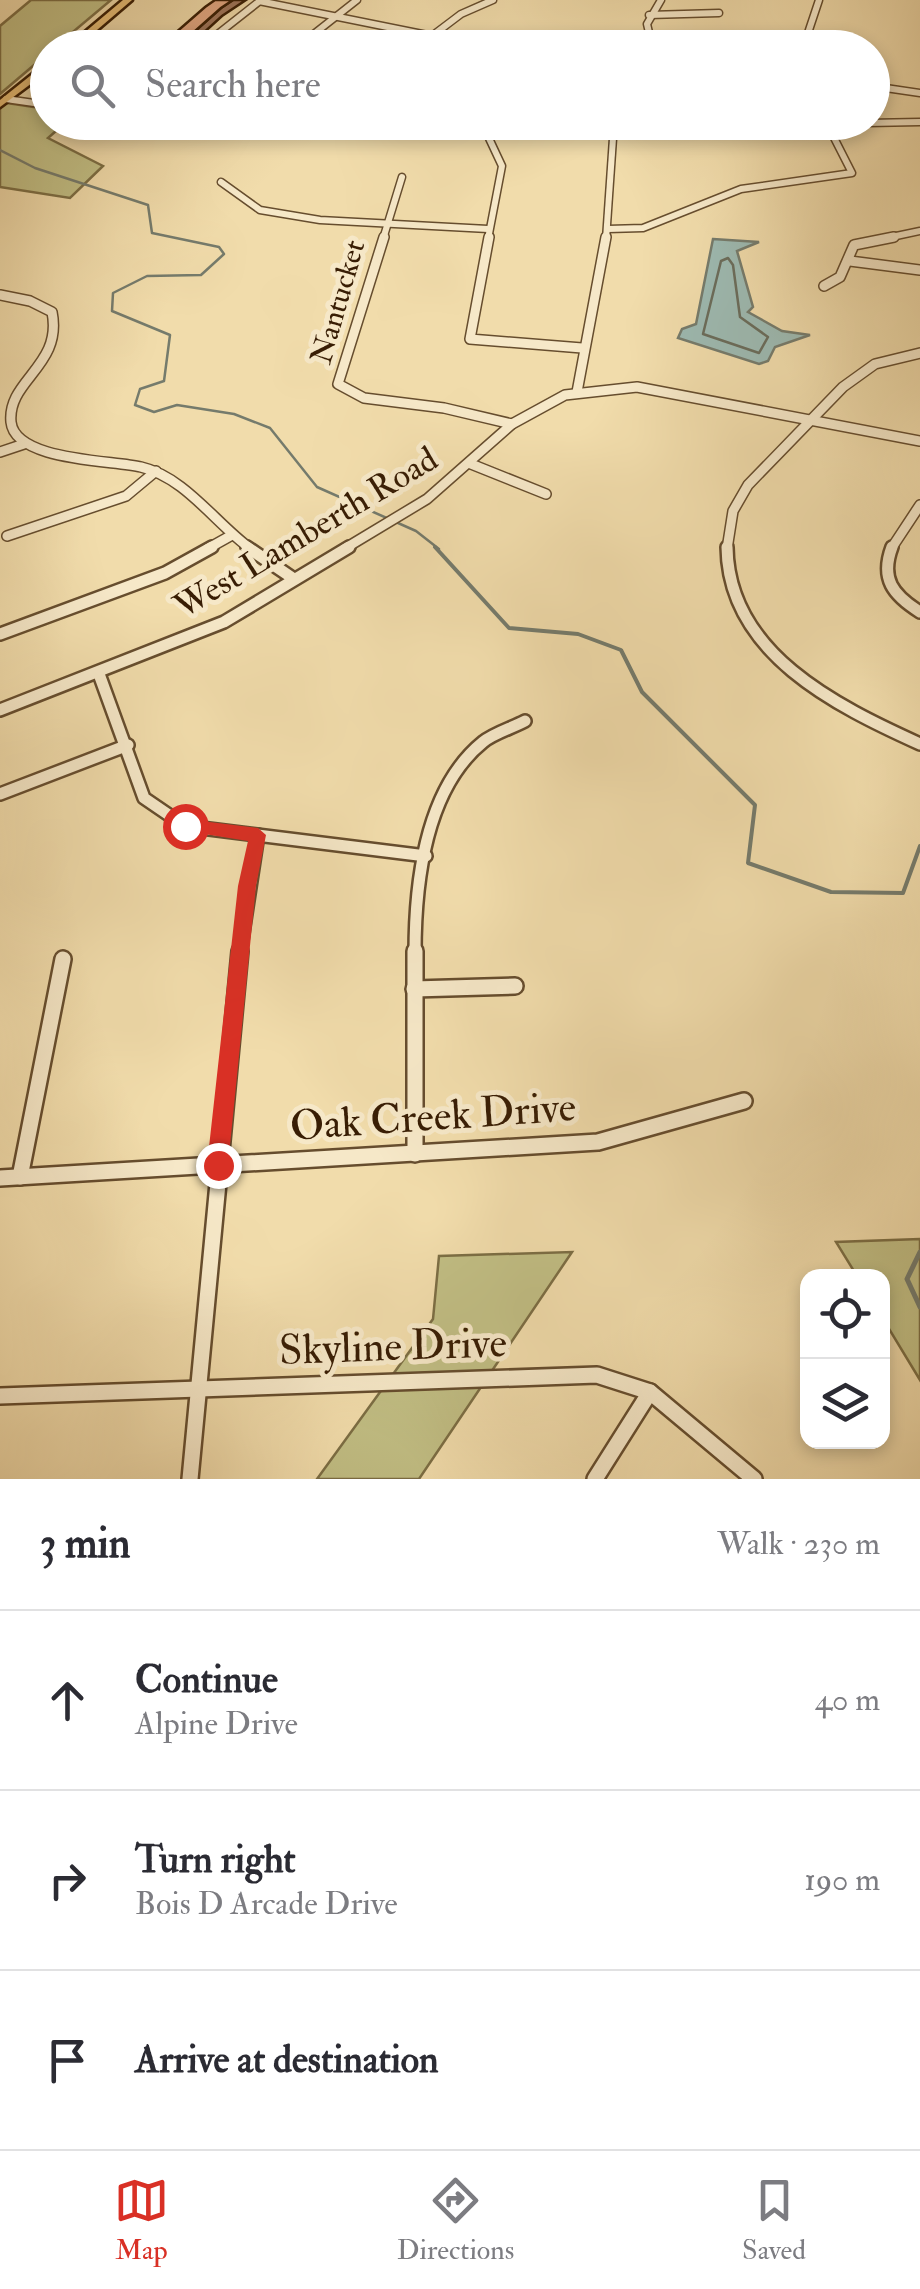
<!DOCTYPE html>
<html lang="en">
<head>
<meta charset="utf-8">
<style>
	body { margin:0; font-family:"IM FELL Double Pica",serif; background:#f7f7f7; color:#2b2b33 }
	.controls { position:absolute; right:30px; bottom:30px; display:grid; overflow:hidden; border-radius:20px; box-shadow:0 5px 15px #0003 }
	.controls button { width:90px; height:90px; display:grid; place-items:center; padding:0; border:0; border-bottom:2px solid #e1e1e2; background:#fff; color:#2b2b33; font:50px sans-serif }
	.stop { position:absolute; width:30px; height:30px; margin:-22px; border:8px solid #d93025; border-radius:50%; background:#fff }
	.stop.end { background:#d93025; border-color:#fff; box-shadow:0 2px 10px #0008 }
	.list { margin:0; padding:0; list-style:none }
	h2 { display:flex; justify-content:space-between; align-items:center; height:130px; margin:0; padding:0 40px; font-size:42px }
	h2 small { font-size:32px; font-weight:400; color:#7c7c81 }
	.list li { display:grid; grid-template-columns:65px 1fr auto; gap:30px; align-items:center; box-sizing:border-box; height:180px; padding:0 40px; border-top:2px solid #e1e1e2 }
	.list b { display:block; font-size:38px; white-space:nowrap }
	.list p { margin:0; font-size:32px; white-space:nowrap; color:#7c7c81 }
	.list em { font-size:32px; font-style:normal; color:#7c7c81 }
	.icon { flex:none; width:55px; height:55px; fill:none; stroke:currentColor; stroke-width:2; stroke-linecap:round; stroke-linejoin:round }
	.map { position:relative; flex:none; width:920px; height:1479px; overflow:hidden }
	.search { position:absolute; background:#fff; box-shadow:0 5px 15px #0003; left:30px; right:30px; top:30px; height:110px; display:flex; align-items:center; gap:25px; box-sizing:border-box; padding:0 35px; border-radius:55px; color:#7c7c81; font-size:38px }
	.sheet { height:670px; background:#fff }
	nav { display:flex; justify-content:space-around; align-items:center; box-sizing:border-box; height:140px; border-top:2px solid #e1e1e2; background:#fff; font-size:28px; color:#7c7c81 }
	nav a { display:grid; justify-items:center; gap:5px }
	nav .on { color:#d93025 }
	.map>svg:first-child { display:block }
	.green { fill:#c1be84; stroke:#7c6e44; stroke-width:2.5 }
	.water { fill:#9dbab2; stroke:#757b6c; stroke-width:2.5 }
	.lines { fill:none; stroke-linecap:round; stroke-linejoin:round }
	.shore { stroke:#6a6c5b; stroke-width:2.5 }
	.stream-far2 { stroke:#757b6c; stroke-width:2.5 }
	.stream-far1 { stroke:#757b6c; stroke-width:4 }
	.stream { stroke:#757b6c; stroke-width:5 }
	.minor-far3-casing { stroke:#664d2e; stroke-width:9 }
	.minor-far2-casing { stroke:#664d2e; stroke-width:12 }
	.minor-far1-casing { stroke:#664d2e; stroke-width:16 }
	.minor-casing { stroke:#664d2e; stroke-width:20 }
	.major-casing { stroke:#381d04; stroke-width:5 }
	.minor-far3 { stroke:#f6e8c8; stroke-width:6 }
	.minor-far2 { stroke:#f6e8c8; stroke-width:9 }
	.minor-far1 { stroke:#f6e8c8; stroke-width:11 }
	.minor { stroke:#f6e8c8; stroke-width:15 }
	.major { fill:#e8be76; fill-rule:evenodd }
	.shaded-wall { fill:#9e755b; stroke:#381d04; stroke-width:2.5 }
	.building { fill:#e1a782; stroke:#381d04; stroke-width:2.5 }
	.route { fill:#d93025 }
	.labels { text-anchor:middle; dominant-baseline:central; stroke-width:10; stroke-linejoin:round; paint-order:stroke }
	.far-street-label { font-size:30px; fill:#381d04; stroke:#f6e8c8 }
	.street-label { font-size:35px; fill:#381d04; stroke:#f6e8c8 }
	.near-street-label { font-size:42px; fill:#381d04; stroke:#f6e8c8 }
</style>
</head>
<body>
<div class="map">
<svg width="920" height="1479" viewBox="0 0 920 1479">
	<rect width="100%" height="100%" fill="#f1dcab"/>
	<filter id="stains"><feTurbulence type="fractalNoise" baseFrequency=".002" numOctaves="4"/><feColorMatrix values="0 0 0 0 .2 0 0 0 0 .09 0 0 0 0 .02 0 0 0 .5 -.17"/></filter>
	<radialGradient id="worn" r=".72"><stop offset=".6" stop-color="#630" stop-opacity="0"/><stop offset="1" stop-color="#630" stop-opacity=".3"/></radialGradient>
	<g class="green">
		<path d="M 31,0 L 111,0 L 55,47 L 48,48 L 47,54 L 0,94 L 0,26 Z"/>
		<path d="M 0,102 L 47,109 L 48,122 L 65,123 L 48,138 L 103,166 L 70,198 L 0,187 Z"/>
		<path d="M 920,1239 L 920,1380 L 883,1319 L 882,1276 L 857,1276 L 836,1242 Z"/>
		<path d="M 572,1252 L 419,1479 L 317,1479 L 433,1319 L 439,1256 Z"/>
	</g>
	<path class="water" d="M 713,239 L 759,242 L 737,251 L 753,307 L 748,312 L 782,331 L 810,335 L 775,347 L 768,361 L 759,364 L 678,338 L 682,329 L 696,324 Z"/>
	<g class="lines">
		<path class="shore" d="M 728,258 L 733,265 L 740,317 L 768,337 L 759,353 L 703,334 L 721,261 Z"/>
		<path class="stream-far2" d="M 0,150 L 35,168 L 148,205 L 152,233 L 219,247 L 224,254 L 201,275 L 147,276 L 113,293 L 112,311 L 170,335 L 164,381 L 140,389 L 135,405 L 154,412 L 177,405 L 234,414 L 270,428 L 317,487 L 416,531 L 439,549"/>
		<path class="stream-far1" d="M 435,547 L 509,628 L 578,634 L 621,650 L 642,692 L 755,805 L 748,863 L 831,892 L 903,893 L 920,846"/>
		<path class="stream" d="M 920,1252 L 907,1279 L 920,1307"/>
		<defs>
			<g id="minor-far3">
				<path d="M 661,0 L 647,24 L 651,41 L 661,48"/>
				<path d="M 259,1 L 472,44 L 525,42"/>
				<path d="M 649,15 L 719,13"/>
				<path d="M 200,48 L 261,0"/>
				<path d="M 296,48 L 357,0"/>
				<path d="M 416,48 L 461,14 L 493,0"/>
				<path d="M 803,48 L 819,0"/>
				<path d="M 872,86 L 920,93"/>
				<path d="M 6,99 L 48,105"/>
				<path d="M 171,122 L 259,129 L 300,122"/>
				<path d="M 613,128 L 920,122"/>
				<path d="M 107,135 L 120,122"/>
				<path d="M 221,182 L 260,210 L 320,220 L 488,229"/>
				<path d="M 608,229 L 643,228 L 741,189 L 852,173 L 826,122"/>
				<path d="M 383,239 L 402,177"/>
				<path d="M 488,239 L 502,166 L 487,134 L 489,122"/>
				<path d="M 606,239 L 614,124"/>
				<path d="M 882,239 L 920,231"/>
			</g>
			<g id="minor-far2">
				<path d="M 384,237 L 338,384 L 364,398 L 444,408 L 512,424"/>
				<path d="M 489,237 L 470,339 L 582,348"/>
				<path d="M 850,261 L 920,270"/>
				<path d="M 824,286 L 840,277 L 854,245 L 894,237"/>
				<path d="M 0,295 L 30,301 L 52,312 C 63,366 7,380 11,422 C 15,461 111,460 141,467 C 185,477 216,524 251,549"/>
				<path d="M 577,392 L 606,237"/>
				<path d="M 0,452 L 24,444"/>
				<path d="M 471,464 L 546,494"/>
				<path d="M 7,536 L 126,496 L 156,471"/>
				<path d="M 207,549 L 232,535"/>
				<path d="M 344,549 L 427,499 L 512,424 L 565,395 L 637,387 L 920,441"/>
				<path d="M 727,549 L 733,511 L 748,485 L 843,387 L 875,364 L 920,353"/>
				<path d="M 891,549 L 920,505"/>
			</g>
			<g id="minor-far1">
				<path d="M 247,547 L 294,579"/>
				<path d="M 727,547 C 728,653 836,706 920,744"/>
				<path d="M 892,547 C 880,579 893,595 920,612"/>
				<path d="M 0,634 L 165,573 L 212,547"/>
				<path d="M 99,674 L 144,798 L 185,826 L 426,856"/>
				<path d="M 0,710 L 224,622 L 349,547"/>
				<path d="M 0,794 L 128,745"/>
				<path d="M 240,953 L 258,835"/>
				<path d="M 415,953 C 415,884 425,789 483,742 C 494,733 512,728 525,721"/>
			</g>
			<g id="minor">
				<path d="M 415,951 L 415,1154"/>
				<path d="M 414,989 L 515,986"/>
				<path d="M 20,1177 L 63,959"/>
				<path d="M 0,1178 L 598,1142 L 744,1101"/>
				<path d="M 0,1396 L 597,1375 L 650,1392 L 754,1479"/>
				<path d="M 190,1479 L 240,951"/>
				<path d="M 595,1479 L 650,1392"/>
			</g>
			<g id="major">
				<path d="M 123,0 L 132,0 L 76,48 L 66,48 Z"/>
				<path d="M 45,64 L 48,64 L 48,71 L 0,107 L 0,100 Z"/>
			</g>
		</defs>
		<use href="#minor-far3" class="minor-far3-casing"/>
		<use href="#minor-far2" class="minor-far2-casing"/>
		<use href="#minor-far1" class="minor-far1-casing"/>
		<use href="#minor" class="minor-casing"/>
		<use href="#major" class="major-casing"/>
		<use href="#minor-far3" class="minor-far3"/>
		<use href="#minor-far2" class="minor-far2"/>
		<use href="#minor-far1" class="minor-far1"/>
		<use href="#minor" class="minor"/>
		<use href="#major" class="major"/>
	</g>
	<path class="shaded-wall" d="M 233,0 L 246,0 L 222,16 L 187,48 L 176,48 L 221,8 Z"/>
	<path class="building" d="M 215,0 L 233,0 L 221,8 L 176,48 L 158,48 L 205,7 Z"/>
	<path class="route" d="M 185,819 L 258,828 L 266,835 L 256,886 L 228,1165 L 218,1175 L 207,1165 L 238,886 L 248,841 L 179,830 L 179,821 Z"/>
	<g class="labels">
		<g class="far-street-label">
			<text transform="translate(338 302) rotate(-74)">Nantucket</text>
		</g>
		<g class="street-label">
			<text transform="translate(306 533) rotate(-31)">West Lamberth Road</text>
		</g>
		<g class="near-street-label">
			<text transform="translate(433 1117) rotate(-4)">Oak Creek Drive</text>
			<text transform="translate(393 1347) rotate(-2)">Skyline Drive</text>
		</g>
	</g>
	<rect width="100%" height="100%" filter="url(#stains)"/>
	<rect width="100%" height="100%" fill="url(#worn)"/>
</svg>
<div class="controls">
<button><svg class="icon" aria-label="locate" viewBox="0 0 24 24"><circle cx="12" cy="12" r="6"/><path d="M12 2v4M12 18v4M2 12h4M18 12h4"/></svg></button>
<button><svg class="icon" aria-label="layers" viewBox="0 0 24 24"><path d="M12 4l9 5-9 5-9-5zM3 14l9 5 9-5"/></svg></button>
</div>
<div class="stop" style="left:185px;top:826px"></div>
<div class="stop end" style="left:218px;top:1165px"></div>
<div class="search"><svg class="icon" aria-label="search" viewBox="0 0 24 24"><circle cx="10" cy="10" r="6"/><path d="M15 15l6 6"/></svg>Search here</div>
</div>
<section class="sheet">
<h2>3 min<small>Walk · 230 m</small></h2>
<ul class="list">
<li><svg class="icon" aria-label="ahead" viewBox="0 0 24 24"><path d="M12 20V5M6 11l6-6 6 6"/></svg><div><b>Continue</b><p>Alpine Drive</p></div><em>40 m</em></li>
<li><svg class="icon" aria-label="right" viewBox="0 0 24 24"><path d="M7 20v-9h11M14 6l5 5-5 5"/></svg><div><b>Turn right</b><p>Bois D Arcade Drive</p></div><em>190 m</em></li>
<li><svg class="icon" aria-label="arrive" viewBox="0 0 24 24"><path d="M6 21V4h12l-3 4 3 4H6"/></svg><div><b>Arrive at destination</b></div></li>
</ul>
</section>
<nav>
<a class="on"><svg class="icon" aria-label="map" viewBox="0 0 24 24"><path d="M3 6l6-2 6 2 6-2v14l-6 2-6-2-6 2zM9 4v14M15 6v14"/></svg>Map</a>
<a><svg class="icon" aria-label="directions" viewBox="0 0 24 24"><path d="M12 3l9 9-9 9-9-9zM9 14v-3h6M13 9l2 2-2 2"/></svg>Directions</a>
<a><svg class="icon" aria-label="saved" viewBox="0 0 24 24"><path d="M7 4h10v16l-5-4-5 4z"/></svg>Saved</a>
</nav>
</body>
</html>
